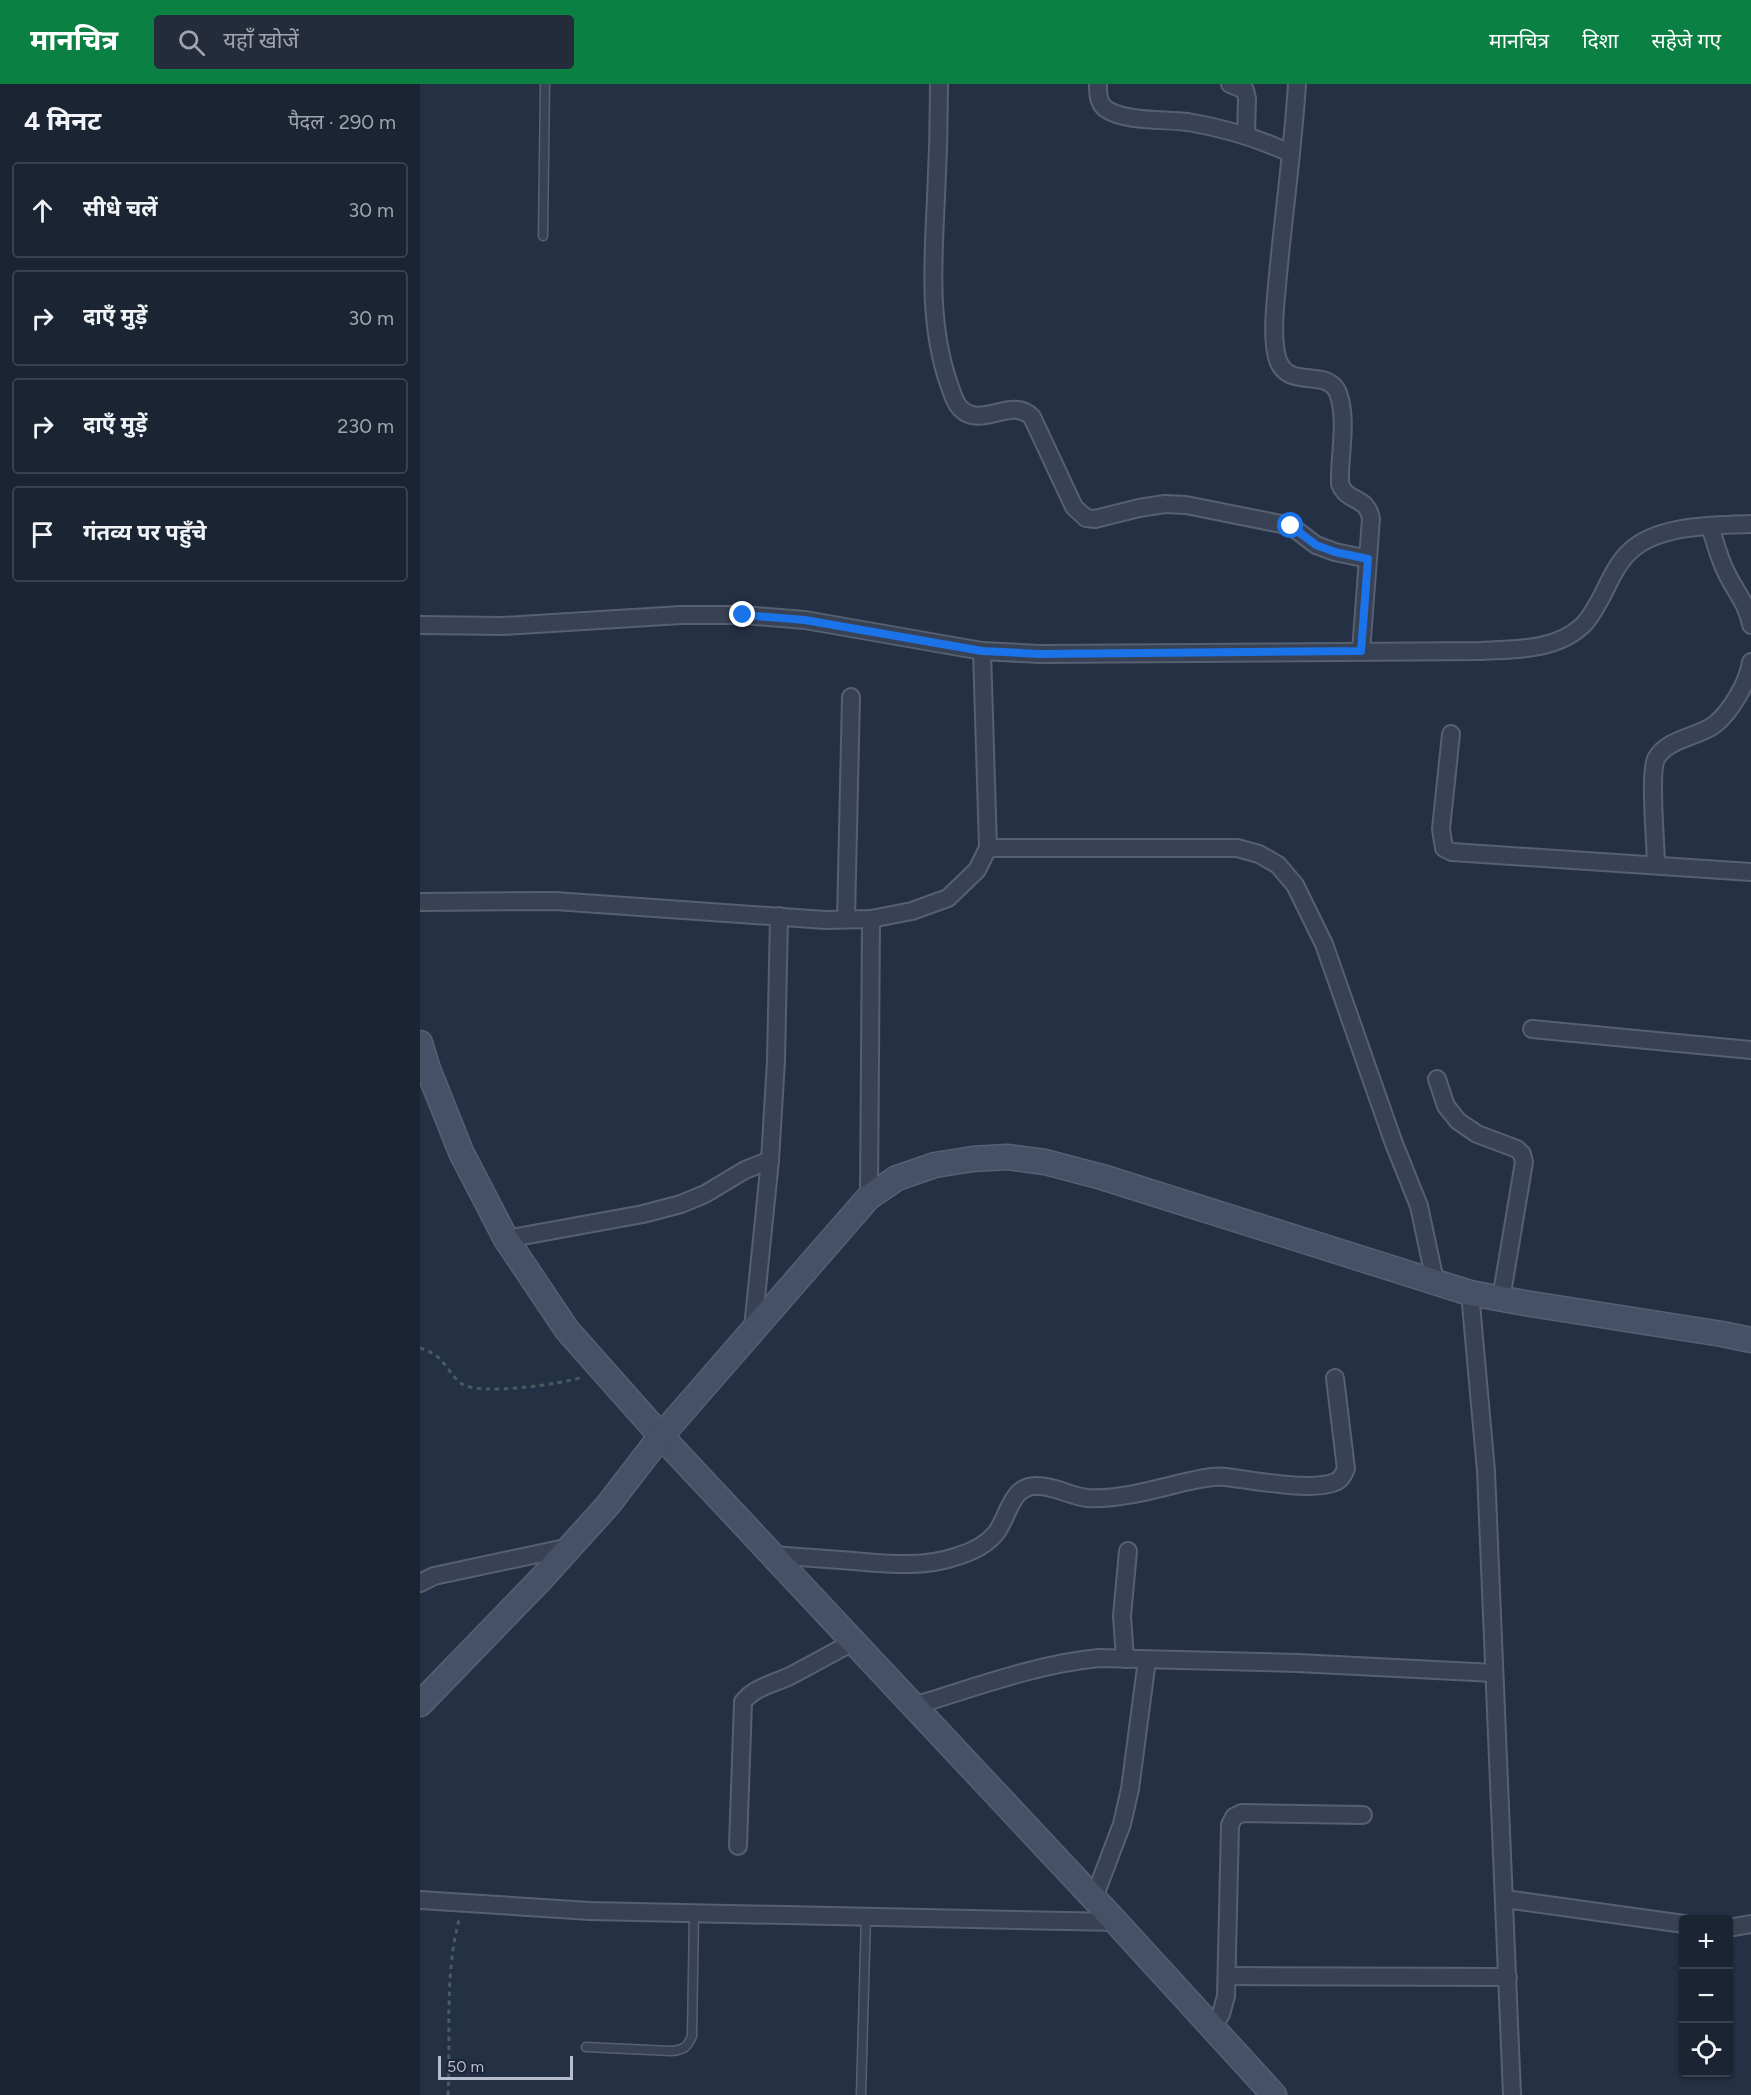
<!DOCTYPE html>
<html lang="hi">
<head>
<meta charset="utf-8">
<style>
	body { margin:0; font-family:Figtree,"Noto Sans Devanagari",sans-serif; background:#242c3b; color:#f1f3f6 }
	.controls { position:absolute; right:18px; bottom:18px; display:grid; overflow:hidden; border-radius:6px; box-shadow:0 2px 4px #0004 }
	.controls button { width:54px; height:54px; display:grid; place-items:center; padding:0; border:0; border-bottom:2px solid #39414e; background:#1b2433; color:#f1f3f6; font:30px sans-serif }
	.scale { position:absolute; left:18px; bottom:15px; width:135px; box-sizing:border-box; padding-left:6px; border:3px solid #b6bdcd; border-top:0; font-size:16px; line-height:21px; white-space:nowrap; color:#b6bdcd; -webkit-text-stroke:4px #1d2739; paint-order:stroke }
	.stop { position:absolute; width:18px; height:18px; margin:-14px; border:4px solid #1a73e8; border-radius:50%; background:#fff }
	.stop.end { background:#1a73e8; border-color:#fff; box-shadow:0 2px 6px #0008 }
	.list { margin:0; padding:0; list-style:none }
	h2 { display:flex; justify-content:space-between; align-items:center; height:78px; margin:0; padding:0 24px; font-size:26px }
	h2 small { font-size:20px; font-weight:400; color:#a0a4ac }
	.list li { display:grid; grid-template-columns:39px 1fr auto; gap:18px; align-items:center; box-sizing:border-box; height:96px; margin:0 12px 12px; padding:0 12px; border:2px solid #39414e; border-radius:6px }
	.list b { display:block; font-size:22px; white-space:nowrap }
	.list em { font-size:20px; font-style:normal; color:#a0a4ac }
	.icon { flex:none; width:33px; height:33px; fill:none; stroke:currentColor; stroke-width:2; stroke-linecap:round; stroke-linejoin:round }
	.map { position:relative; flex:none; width:1331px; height:2011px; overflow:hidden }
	header { display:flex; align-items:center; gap:36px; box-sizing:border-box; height:84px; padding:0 30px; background:#0b8043; color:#fff }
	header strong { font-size:28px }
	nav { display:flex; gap:33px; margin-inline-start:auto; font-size:21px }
	.search { width:420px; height:54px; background:#242c3b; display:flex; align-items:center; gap:15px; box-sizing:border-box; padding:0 21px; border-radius:6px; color:#a0a4ac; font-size:22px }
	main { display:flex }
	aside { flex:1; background:#1b2433 }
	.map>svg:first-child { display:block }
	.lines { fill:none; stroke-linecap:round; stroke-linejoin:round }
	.lane-casing { stroke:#576071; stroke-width:11 }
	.street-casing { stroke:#576071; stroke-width:20 }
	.secondary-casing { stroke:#576071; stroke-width:27 }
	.path { stroke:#445d61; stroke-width:3; stroke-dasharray:4.5 4.5; stroke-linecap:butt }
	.lane { stroke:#394254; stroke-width:8 }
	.street { stroke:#394254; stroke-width:16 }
	.secondary { stroke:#465067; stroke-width:24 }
	.route { stroke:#1a73e8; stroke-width:8 }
</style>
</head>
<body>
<header>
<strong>मानचित्र</strong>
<div class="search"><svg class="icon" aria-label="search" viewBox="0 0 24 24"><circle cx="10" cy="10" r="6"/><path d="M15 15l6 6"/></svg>यहाँ खोजें</div>
<nav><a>मानचित्र</a><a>दिशा</a><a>सहेजे गए</a></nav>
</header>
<main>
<aside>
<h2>4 मिनट<small>पैदल · 290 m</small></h2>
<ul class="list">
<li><svg class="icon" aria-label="ahead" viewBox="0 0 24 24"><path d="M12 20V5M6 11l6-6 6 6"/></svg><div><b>सीधे चलें</b></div><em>30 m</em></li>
<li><svg class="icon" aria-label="right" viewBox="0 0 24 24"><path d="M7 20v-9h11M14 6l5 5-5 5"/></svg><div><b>दाएँ मुड़ें</b></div><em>30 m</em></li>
<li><svg class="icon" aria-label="right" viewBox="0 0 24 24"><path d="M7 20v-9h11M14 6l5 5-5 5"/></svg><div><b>दाएँ मुड़ें</b></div><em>230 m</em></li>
<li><svg class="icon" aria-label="arrive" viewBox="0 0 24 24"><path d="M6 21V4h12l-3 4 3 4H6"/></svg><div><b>गंतव्य पर पहुँचे</b></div></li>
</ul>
</aside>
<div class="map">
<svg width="1331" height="2011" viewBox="0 0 1331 2011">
	<rect width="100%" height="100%" fill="#243044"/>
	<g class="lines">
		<defs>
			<g id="lane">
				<path d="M 123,152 L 125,0"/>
				<path d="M 166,1963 L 251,1967 C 263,1966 267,1964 272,1952 L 274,1829"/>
				<path d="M 441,2011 L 446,1832"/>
			</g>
			<g id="street">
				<path d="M 519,0 C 519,38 518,76 516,114 C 513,175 508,241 529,300 C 532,308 534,318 540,324 C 561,346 591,312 612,333 L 654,423 L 666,434 L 675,435 L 719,424 L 745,420 L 766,421 L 871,442 L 896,461 L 915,468 L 948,475"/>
				<path d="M 678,0 C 678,10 678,19 686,25 C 705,38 745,35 768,38 C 804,44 837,54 870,69"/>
				<path d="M 810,0 L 825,6 L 827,15 L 826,51"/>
				<path d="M 877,0 C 873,64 864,127 858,191 C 856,215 851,250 857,273 C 866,308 907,282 918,309 C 928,336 919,371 920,400 C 928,420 947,411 951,435 L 941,567"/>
				<path d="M 1290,442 C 1295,458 1299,474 1306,488 C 1315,507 1327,519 1331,541"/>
				<path d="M 0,541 L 83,542 L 261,531 L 323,531 L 385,536 L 562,567 L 620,570 L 1061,567 C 1094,565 1135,567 1162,542 C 1170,535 1177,521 1182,512 C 1191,494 1199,475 1215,463 C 1244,441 1296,441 1331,440"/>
				<path d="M 562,567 L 568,764 L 817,764 L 839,770 L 858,781 L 875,801 L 904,860 L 973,1057 L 999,1122 L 1015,1197"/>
				<path d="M 1031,650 L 1021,745 L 1024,764 L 1032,768 L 1331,788"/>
				<path d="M 1236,781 C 1236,760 1229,690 1236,675 C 1246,655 1278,653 1294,641 C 1311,628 1328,598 1331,578"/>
				<path d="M 0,818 L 135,817 L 405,836 L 451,835 L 492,827 L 528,814 L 557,786 L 568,764"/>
				<path d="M 426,835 L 431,613"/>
				<path d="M 1112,945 L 1331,966"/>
				<path d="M 1017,995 L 1026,1022 L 1038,1037 L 1057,1050 L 1097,1065 L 1102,1070 L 1104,1078 L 1081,1215"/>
				<path d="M 449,1113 L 451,835"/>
				<path d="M 86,1155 L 223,1130 L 261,1120 L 285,1110 L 325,1086 L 350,1076"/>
				<path d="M 1050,1209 L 1066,1387 L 1092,2011"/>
				<path d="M 333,1244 L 350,1076 L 356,977 L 359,832"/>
				<path d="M 352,1471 C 379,1473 406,1475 434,1477 C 468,1480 504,1484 538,1472 C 551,1468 567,1460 576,1449 C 589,1432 591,1400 618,1402 C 635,1402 650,1412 667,1414 C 696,1416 733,1406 761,1399 C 776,1396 791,1391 806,1393 C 832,1396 891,1408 915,1398 C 921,1396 923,1391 926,1385 L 915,1294"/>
				<path d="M 0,1499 L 14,1492 L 150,1463"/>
				<path d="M 705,1575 L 702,1532 L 708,1467"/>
				<path d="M 493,1622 C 554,1604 616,1580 679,1574 L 878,1579 L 1074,1589"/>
				<path d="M 318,1762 L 323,1618 C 334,1603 356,1599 372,1591 C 392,1580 413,1569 433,1558"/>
				<path d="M 674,1814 L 702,1740 L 710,1705 L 727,1576"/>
				<path d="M 1085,1815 L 1264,1840"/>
				<path d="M 0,1816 L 170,1827 L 696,1838"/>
				<path d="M 1308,1844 L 1331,1840"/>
				<path d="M 808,1892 L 1088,1893"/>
				<path d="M 792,1944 L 801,1930 L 806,1912 L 810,1741 L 814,1733 L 822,1729 L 943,1731"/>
			</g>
			<g id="secondary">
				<path d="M 0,959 L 8,985 L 41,1068 L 86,1155 L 147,1246 L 241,1352 L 696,1838 L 854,2011"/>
				<path d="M 0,1620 L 123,1493 L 188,1421 L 241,1352 L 449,1113 L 477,1094 L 515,1081 L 553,1075 L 587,1073 L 625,1078 L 682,1093 L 1050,1209 L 1105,1219 L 1302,1250 L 1331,1256"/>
			</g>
		</defs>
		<use href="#lane" class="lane-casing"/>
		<use href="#street" class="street-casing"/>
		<use href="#secondary" class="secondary-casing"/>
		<g class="path">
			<path d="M 0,1264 C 7,1266 15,1270 20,1275 C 28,1283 33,1294 42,1300 C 60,1312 142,1300 163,1293"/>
			<path d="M 28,2011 C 31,1953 24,1893 39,1836"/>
		</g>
		<use href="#lane" class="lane"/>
		<use href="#street" class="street"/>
		<use href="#secondary" class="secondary"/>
	</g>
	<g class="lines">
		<path class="route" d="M 323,531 L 385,536 L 562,567 L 620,570 L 941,567 L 948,475 L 915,468 L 896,461 L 871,442"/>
	</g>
</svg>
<div class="controls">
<button>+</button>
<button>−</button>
<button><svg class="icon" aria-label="locate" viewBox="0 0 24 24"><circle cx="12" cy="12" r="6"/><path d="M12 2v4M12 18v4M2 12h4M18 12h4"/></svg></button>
</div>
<div class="scale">50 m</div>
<div class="stop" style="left:871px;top:442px"></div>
<div class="stop end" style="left:323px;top:531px"></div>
</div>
</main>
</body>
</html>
